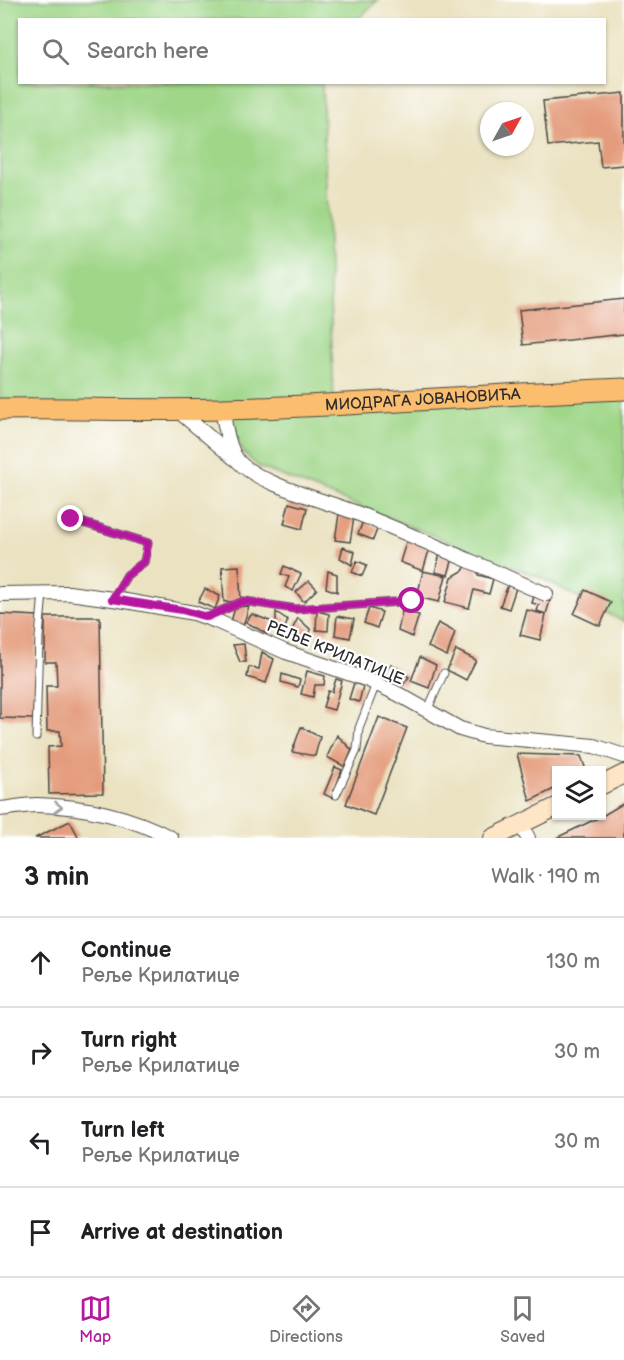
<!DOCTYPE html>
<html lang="en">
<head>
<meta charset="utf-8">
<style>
	body { margin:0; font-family:"Balsamiq Sans",sans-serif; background:#f2f2f2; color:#202124 }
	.controls { position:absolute; right:18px; bottom:18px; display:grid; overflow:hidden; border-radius:0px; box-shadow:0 2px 4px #0004 }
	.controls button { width:54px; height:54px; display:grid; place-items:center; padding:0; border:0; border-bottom:2px solid #e0e0e0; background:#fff; color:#202124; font:30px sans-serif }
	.compass { position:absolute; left:480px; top:102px; width:54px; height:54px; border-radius:50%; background:#fff; box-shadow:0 2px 4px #0004; rotate:50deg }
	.stop { position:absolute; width:18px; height:18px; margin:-14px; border:4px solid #b5179e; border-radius:50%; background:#fff }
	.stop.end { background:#b5179e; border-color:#fff; box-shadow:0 2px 6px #0008 }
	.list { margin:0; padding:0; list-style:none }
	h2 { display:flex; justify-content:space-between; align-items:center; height:78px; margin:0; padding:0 24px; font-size:26px }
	h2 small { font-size:20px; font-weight:400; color:#757577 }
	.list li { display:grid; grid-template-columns:39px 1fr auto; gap:18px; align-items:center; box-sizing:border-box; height:90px; padding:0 24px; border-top:2px solid #e0e0e0 }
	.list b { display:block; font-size:22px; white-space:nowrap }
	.list p { margin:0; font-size:20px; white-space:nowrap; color:#757577 }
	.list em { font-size:20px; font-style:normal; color:#757577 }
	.icon { flex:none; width:33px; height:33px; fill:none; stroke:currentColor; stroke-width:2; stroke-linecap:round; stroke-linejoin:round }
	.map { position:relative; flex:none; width:624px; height:838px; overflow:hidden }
	.search { position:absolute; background:#fff; box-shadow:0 2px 4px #0004; left:18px; right:18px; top:18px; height:66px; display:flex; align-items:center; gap:15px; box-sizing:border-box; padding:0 21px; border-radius:0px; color:#757577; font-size:22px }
	.sheet { height:438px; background:#fff }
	nav { display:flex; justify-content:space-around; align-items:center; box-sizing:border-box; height:84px; border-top:2px solid #e0e0e0; background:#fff; font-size:16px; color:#757577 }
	nav a { display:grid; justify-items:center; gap:3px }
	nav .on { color:#b5179e }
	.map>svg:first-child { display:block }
	.green { fill:#9fd688; stroke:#65805a; stroke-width:1.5 }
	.building { fill:#e49c7d }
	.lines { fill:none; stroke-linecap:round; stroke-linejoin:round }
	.lane-casing { stroke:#484642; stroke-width:9 }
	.street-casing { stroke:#484642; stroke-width:16 }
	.secondary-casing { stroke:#484642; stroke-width:20 }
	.primary-casing { stroke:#484642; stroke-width:23 }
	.lane { stroke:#fff; stroke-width:7 }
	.street { stroke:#fff; stroke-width:14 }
	.secondary { stroke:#fde5c5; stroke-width:18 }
	.primary { stroke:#fbbd6e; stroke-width:21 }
	.oneway { stroke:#a0a0a0 }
	.route { stroke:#b5179e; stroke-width:8 }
	.labels { text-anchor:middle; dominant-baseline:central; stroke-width:4.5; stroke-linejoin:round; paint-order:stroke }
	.street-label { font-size:16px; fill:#2b2b2b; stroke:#fff }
</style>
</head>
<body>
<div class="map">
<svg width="624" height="838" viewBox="0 0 624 838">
	<rect width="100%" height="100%" fill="#fff"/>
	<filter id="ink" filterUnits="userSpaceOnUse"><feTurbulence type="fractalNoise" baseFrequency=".0167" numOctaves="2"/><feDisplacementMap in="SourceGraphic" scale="12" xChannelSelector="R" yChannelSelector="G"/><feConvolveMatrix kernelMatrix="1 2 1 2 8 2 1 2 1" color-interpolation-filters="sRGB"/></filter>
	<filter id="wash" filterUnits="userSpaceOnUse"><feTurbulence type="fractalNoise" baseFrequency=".008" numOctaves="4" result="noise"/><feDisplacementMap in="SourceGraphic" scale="24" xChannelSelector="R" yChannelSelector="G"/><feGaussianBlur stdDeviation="1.35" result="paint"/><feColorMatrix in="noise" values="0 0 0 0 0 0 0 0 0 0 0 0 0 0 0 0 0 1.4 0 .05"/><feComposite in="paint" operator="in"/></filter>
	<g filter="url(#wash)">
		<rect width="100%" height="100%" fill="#eae2c1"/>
		<path class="green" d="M 0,0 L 378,0 L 358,19 L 20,20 L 20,82 L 322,83 L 334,405 L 624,389 L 624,622 L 544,579 L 259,467 L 244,453 L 222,409 L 0,409 Z"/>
		<g id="blocks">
			<g class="building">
				<path d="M 624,93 L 624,165 L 601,167 L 598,141 L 548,146 L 543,101 Z"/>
				<path d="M 624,299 L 624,334 L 523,345 L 519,310 Z"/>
				<path d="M 289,503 L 307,508 L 302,529 L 284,524 Z"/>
				<path d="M 339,514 L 354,517 L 350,542 L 335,540 Z"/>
				<path d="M 363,521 L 378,527 L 373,540 L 358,534 Z"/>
				<path d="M 407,539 L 430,547 L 423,571 L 400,562 Z"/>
				<path d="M 343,547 L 355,552 L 352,565 L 340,558 Z"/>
				<path d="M 440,554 L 453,558 L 448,575 L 435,572 Z"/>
				<path d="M 357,561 L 367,565 L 362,576 L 352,572 Z"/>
				<path d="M 466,563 L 478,567 L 478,575 L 493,579 L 489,594 L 474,590 L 469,608 L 445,602 L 452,577 L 464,570 Z"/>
				<path d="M 239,566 L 241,601 L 224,602 L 222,567 Z"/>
				<path d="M 284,566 L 301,574 L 293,591 L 285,587 L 289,577 L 281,574 Z"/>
				<path d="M 328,571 L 337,574 L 337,592 L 326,588 Z"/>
				<path d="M 423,571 L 446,576 L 439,602 L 417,597 Z"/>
				<path d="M 309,581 L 317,589 L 304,602 L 296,592 Z"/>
				<path d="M 508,585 L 516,588 L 509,609 L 500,606 Z"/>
				<path d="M 205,589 L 220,596 L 215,609 L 198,602 Z"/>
				<path d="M 585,590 L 611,602 L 600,626 L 574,614 Z"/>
				<path d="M 534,596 L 550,601 L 546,614 L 537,611 L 539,605 L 532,603 Z"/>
				<path d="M 249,606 L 243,626 L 231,622 L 235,607 Z"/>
				<path d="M 369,608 L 382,612 L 377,628 L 364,623 Z"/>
				<path d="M 527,610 L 546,615 L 540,640 L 520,635 Z"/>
				<path d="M 317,611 L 329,614 L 328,631 L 316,630 Z"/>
				<path d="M 402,611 L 419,615 L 412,637 L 398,631 Z"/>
				<path d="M 276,612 L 288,620 L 284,630 L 276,626 Z"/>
				<path d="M 0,614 L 38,616 L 33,719 L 0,718 Z"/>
				<path d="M 252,614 L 272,622 L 267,634 L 246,622 Z"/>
				<path d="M 337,616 L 354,619 L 350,638 L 335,635 Z"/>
				<path d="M 45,617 L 100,617 L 103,793 L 49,794 L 48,747 L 61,746 L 60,731 L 47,731 L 46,686 L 57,686 L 56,662 L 45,662 Z"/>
				<path d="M 298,618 L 311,630 L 304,642 L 289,636 Z"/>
				<path d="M 438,623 L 455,632 L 447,656 L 428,647 Z"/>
				<path d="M 244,644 L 246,662 L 240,662 L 233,645 Z"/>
				<path d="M 456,650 L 476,660 L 466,680 L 447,670 Z"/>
				<path d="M 262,652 L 274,659 L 266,683 L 247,677 L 249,667 L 259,669 Z"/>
				<path d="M 420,657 L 436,665 L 429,688 L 411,681 Z"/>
				<path d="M 391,664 L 409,677 L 403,685 L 383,674 Z"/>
				<path d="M 307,671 L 325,676 L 324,685 L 315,685 L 313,697 L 301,694 Z"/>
				<path d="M 282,674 L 300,680 L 298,687 L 281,682 Z"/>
				<path d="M 336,679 L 342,681 L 334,710 L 323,707 L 328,691 L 332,692 Z"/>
				<path d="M 354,683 L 363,686 L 359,702 L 349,699 Z"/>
				<path d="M 379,717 L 407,728 L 374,815 L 346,804 Z"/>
				<path d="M 301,727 L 320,737 L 315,756 L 292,752 Z"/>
				<path d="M 337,735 L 352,750 L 345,767 L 327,757 Z"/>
				<path d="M 517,754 L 581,756 L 586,770 L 556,770 L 556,788 L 530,801 Z"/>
				<path d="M 335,767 L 342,770 L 332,798 L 324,794 Z"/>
				<path d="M 624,803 L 624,838 L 556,838 L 602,816 Z"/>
				<path d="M 70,821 L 79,838 L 35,838 Z"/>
			</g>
		</g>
	</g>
	<g filter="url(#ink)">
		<use href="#blocks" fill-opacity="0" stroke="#484642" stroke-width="1.5"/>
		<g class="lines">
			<defs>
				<g id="lane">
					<path d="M 71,519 L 148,543 L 144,562 L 127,575 L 113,599"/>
					<path d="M 207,617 L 244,601 L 296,609 L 412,601"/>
					<path d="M 427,711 L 444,673"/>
					<path d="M 36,737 L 39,637 L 43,593"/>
					<path d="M 336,795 L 357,750 L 359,728 L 376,684"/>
				</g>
				<g id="street">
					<path d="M 176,409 L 234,458"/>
					<path d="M 222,409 C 225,424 228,449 238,461 C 258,484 323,500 354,512 C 418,537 482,567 546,594"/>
					<path d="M 0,594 L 69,593 L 120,600 L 194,613 L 216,621 L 286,652 L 368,680 L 398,694 L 460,729 L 484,736 L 594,746 L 624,756"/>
					<path d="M 0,809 C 12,808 25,805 37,805 C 84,806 129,816 171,838"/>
					<path d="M 521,824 L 528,838"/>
				</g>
				<g id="secondary">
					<path d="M 602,785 L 624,774"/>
					<path d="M 493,838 L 556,807"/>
				</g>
				<g id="primary">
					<path id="s1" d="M 0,409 C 74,408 149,411 223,409 C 357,406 490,394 624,389"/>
				</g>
			</defs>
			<use href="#lane" class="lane-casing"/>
			<use href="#street" class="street-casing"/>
			<use href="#secondary" class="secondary-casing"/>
			<use href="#primary" class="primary-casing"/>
			<use href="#lane" class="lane"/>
			<use href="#street" class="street"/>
			<use href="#secondary" class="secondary"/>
			<use href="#primary" class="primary"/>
		</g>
		<defs><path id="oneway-chevron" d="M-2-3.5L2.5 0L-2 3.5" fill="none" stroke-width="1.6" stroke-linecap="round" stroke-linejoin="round" transform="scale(1.5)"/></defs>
		<use class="oneway" href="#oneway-chevron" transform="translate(58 807) rotate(2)"/>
	</g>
	<g class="lines" filter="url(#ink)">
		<path class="route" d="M 71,519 L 148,543 L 144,562 L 127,575 L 112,599 L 182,610 L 207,617 L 244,601 L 296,609 L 412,601"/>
	</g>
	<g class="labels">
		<g class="street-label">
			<text stroke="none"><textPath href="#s1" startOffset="423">МИОДРАГА ЈОВАНОВИЋА</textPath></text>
			<text transform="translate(335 653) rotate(22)">РЕЉЕ КРИЛАТИЦЕ</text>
		</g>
	</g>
</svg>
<div class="controls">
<button><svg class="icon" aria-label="layers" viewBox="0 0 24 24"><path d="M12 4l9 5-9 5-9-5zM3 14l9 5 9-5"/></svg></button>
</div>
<svg class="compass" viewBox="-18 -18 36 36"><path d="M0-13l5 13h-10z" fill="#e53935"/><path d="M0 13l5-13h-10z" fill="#757577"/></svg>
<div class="stop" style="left:412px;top:601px"></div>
<div class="stop end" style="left:71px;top:519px"></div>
<div class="search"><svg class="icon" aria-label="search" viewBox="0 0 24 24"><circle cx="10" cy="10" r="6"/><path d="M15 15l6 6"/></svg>Search here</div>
</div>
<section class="sheet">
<h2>3 min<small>Walk · 190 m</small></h2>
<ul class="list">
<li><svg class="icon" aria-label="ahead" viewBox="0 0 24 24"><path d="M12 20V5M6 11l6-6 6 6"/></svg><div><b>Continue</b><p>Реље Крилатице</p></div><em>130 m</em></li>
<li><svg class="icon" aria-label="right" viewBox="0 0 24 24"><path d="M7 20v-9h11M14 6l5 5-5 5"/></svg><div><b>Turn right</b><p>Реље Крилатице</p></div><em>30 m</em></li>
<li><svg class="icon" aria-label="left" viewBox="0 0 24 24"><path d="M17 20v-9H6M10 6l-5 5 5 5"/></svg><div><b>Turn left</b><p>Реље Крилатице</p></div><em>30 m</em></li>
<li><svg class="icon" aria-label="arrive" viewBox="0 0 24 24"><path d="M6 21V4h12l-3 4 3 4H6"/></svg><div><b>Arrive at destination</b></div></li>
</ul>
</section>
<nav>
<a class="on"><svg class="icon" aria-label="map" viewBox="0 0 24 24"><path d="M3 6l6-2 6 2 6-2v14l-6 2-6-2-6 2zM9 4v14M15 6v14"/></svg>Map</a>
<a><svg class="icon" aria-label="directions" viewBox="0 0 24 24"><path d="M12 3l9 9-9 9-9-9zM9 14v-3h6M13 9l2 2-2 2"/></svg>Directions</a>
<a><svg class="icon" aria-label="saved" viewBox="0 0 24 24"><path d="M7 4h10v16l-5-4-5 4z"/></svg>Saved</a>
</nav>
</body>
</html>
